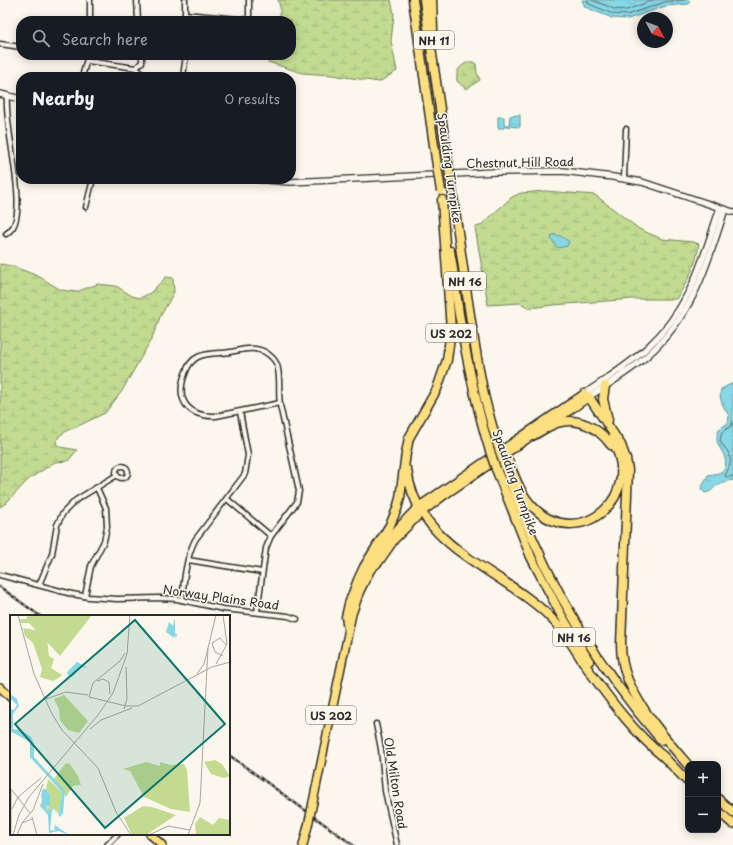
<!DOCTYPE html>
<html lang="en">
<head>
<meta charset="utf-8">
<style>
	body { margin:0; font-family:"Playpen Sans",sans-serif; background:#242831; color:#f1f3f6 }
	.controls { position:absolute; right:12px; bottom:12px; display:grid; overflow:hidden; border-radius:8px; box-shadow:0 2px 10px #0003 }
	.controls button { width:36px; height:36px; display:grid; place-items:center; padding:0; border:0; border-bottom:1px solid #363941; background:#171b24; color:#f1f3f6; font:20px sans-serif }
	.compass { position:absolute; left:637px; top:12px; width:36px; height:36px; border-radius:50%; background:#171b24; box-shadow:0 2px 10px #0003; rotate:131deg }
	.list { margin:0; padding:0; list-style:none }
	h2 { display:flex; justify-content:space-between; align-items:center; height:52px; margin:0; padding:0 16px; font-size:17px }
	h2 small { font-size:13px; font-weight:400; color:#9ea1a6 }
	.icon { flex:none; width:22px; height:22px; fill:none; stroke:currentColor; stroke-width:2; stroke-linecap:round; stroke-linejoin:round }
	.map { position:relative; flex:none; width:733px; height:845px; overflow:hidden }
	.search { position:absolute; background:#171b24; box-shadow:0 2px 10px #0003; left:16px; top:16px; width:280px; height:44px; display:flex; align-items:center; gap:10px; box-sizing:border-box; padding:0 14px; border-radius:16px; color:#9ea1a6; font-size:15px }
	.panel { position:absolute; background:#171b24; box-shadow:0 2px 10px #0003; left:16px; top:72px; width:280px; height:112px; border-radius:16px }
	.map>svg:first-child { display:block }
	.wetland { fill:url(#wetland-marsh); stroke:#76835e }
	.water { fill:url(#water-ripples); stroke:#63929a }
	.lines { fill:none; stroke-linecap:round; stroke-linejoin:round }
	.shore { stroke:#507075; stroke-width:1 }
	.minor-casing { stroke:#2b2b2b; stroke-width:7 }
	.tertiary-casing { stroke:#2b2b2b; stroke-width:8 }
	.primary-casing { stroke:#2b2b2b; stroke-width:10 }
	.trunk-casing { stroke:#2b2b2b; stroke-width:10 }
	.motorway-casing { stroke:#2b2b2b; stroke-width:11 }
	.minor { stroke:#fbf7ec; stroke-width:4 }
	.tertiary { stroke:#fbf7ec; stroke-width:5.5 }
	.primary { stroke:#fedf80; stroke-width:7 }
	.trunk { stroke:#fedf80; stroke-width:7 }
	.motorway { stroke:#fedf80; stroke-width:8 }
	.rail-casing { stroke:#2b2b2b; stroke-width:2.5 }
	.rail { stroke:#fbf7ec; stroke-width:1; stroke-dasharray:3; stroke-linecap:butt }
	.trunk-bridge-casing { stroke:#2b2b2b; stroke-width:10; stroke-linecap:butt }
	.motorway-bridge-casing { stroke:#2b2b2b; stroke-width:11; stroke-linecap:butt }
	.trunk-bridge { stroke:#fedf80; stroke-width:7 }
	.motorway-bridge { stroke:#fedf80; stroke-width:8 }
	.labels { text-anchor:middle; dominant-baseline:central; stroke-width:3; stroke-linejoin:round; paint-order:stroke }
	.shield { fill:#fbf7ec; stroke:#696865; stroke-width:1 }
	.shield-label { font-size:11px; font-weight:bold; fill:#2b2b2b }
	.street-label { font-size:12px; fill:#2b2b2b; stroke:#fbf7ec }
	.inset-road { fill:none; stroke:#a8a59f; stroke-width:1 }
	.view { fill:#0f766e; fill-opacity:0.15; stroke:#0f766e; stroke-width:2 }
	.inset-edge { fill:none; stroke:#2b2b2b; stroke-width:2 }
</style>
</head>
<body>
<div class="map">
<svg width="733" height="845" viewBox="0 0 733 845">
	<defs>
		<pattern id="wetland-marsh" width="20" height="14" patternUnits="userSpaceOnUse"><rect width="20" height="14" fill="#c2db91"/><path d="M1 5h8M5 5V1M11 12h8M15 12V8" fill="none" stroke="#a7bc7d"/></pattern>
		<pattern id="water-ripples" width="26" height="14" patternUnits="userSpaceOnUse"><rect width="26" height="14" fill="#88d7e4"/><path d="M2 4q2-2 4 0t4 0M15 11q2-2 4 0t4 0" fill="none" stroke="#76b9c4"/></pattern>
	</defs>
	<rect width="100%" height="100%" fill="#fbf7ec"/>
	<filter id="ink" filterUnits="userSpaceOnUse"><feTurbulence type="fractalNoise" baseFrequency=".025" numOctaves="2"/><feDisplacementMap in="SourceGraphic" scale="8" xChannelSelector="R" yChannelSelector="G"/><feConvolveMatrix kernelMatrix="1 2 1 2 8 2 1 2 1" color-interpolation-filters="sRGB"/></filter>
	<g filter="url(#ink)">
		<g class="wetland">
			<path d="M 278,0 L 391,0 L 394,14 L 391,41 L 397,71 L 379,82 L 332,75 L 302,73 L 268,62 L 257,55 L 291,55 L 291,21 L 273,21 L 280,15 L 280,7 Z"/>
			<path d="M 468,62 L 473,62 L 476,64 L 477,73 L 480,80 L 466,89 L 457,81 C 456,70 459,67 468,62 Z"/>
			<path d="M 545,191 L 595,195 L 639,229 L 662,239 L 693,242 L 699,244 C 697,263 687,283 676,299 L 633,299 L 553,305 L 530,308 L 520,303 L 488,305 L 475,227 L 480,226 L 512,197 L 521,193 Z"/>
			<path d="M 0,264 L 12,266 L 38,276 L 61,290 L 76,292 L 98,284 L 116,286 L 132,296 L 140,298 L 150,293 L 166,277 L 173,278 L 174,292 L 160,317 L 152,338 L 122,391 L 105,413 L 76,427 L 68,430 L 59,436 L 56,443 L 60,447 L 77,450 L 68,461 L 55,462 L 29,479 L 6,503 L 0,507 Z"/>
		</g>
		<g class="water">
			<path d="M 582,0 L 689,0 L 689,4 L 666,6 L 628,19 L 612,18 L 585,7 Z"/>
			<path d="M 520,115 L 520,127 L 505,126 L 504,128 L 498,128 L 498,117 L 504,117 L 504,125 L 509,125 L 510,116 Z"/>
			<path d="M 552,235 C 558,234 565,238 569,242 L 567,246 L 558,248 L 551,239 Z"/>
			<path d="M 733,383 L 733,480 C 727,481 721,482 716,486 C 711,490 713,491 705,493 L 701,489 L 708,475 L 719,473 L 725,469 C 729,449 711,449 719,429 L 728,423 L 729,416 C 724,407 718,400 721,389 Z"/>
		</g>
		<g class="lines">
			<g class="shore">
				<path d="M 587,0 L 589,4 L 613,14 L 627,15 L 665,2 L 684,0"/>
				<path d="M 592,0 L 614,9 L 627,10 L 653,0"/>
				<path d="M 733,421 L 731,426 L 722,432 L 720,441 C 722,446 726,448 728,452 C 733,462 729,467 725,476 L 727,477 L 733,476"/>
			</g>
			<defs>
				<g id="minor">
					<path d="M 90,0 L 90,21"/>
					<path d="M 137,0 L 138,21"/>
					<path d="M 185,14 L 249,20 L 249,0"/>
					<path d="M 185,21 L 185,0"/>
					<path d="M 0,44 L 21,47"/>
					<path d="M 87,61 L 136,68"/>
					<path d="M 136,68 L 142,62 L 142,55"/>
					<path d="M 136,68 L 146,77"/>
					<path d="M 82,77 L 88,55"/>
					<path d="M 183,77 L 186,55"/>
					<path d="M 624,178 L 626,129"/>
					<path d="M 86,207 L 93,179"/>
					<path d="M 6,234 C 9,232 11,230 13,227 C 27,202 4,129 7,96"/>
					<circle cx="122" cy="472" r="6"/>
					<path d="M 227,499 L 271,536"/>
					<path d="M 188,560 L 262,572"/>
					<path d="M 0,575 L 72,594 L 89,597 L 117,599 L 159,598 L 177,599 L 223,609 L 288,616 L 297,619"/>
					<path d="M 39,585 L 52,554 L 57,525 L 63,513 L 76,500 L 117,475"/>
					<path d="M 85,596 L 91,566 L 104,541 L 107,527 L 106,508 L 97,488"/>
					<path d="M 182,600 C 184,579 186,558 195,540 L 245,474 L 248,455 L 240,412"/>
					<path d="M 257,612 L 266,548 L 271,536 L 297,502 L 299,491 C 293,462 286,433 280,405 C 278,392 281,377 277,365 C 275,360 270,355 265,352 C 251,344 235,353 220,353 C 203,354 191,355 185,374 C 175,400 188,417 216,416 L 280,403"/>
					<path d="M 376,724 L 381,749 L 385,791 L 397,845"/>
					<path d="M 107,845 L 118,834"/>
				</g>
				<g id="tertiary">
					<path d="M 0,94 L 21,99"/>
					<path d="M 254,179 L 290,182 L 495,172 L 563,171 L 613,177 L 642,182 L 733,212"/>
					<path d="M 584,394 C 606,379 629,365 648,347 C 691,307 702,261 720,208"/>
					<path d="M 589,397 C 608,384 629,372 647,356 C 693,315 707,266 725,209"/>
				</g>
				<g id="primary">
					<path d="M 0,687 L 11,698"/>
					<path d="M 150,834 L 162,845"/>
				</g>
				<g id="trunk">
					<path d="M 550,424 L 589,397"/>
					<path d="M 371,569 L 379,562 L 395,539 L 421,513 L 446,494 L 536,433"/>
					<path d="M 313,802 L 352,614 L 360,591 L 371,569 L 374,559 L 389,538 L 408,517 L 418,507 L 584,394"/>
					<path d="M 303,845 L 308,826"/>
				</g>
				<g id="motorway">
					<path d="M 413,0 L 437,166"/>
					<path d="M 424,0 L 448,163"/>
					<path d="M 432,0 L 433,30"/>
					<path d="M 452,189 C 462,258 470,327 484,395 C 488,412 493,429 498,446"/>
					<path d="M 450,251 C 454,272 456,293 459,314 C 467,360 476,407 490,451"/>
					<path d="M 605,386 L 603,399 L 608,420"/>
					<path d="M 584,394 L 589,397 L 621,445 L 626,459 L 628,470 L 621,644 C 621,656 623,668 628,680 C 640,709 667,741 688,765"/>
					<path d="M 532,436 C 540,432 548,426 557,423 C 578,416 599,428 611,445"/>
					<path d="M 508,460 C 515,478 521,495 534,508 C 580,553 647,494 611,439"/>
					<path d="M 504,464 C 537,565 591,659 661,740"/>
					<path d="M 496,469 L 531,557 L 560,613 L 589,661"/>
					<path d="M 407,470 C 417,548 498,567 548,615 C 565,631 575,650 588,669 C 610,700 635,734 665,758"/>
					<path d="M 348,629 L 346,617 L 349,604 L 358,580 L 364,567 L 390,525 L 397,509 L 400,498 L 406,453 L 409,438 L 437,389 L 447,360 L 451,330 L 442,200"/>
					<path d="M 662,755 L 688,782"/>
					<path d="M 718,799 L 733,812"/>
					<path d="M 718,811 L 733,824"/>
				</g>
			</defs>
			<use href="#minor" class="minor-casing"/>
			<use href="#tertiary" class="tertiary-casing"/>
			<use href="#primary" class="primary-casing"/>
			<use href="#trunk" class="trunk-casing"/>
			<use href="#motorway" class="motorway-casing"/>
			<use href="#minor" class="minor"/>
			<use href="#tertiary" class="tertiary"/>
			<use href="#primary" class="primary"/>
			<use href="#trunk" class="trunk"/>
			<use href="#motorway" class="motorway"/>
			<defs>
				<g id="rail">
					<path d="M 0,587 L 40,616"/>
					<path d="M 229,755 L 353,845"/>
				</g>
			</defs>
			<use href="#rail" class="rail-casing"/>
			<use href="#rail" class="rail"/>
			<defs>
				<path id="trunk-bridge" d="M 308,826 L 313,802"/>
				<g id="motorway-bridge">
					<path d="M 448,163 L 452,189"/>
					<path d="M 437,166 L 441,191"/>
					<path d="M 498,446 L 504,464"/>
					<path d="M 490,451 L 496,469"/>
				</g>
			</defs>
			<use href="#trunk-bridge" class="trunk-bridge-casing"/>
			<use href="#motorway-bridge" class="motorway-bridge-casing"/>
			<use href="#trunk-bridge" class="trunk-bridge"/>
			<use href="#motorway-bridge" class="motorway-bridge"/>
		</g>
	</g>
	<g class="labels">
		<g class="shield">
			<rect x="414" y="31" width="40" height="18" rx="3"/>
			<rect x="444" y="272" width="42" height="18" rx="3"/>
			<rect x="426" y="324" width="50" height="18" rx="3"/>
			<rect x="553" y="628" width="42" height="18" rx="3"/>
			<rect x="306" y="706" width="50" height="18" rx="3"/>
		</g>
		<g class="shield-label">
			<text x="434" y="40">NH 11</text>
			<text x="465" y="281">NH 16</text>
			<text x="451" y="333">US 202</text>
			<text x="574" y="637">NH 16</text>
			<text x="331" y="715">US 202</text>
		</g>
		<g class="street-label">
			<text transform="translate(520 162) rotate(-1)">Chestnut Hill Road</text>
			<text transform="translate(450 168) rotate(82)">Spaulding Turnpike</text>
			<text transform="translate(516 482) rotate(70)">Spaulding Turnpike</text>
			<text transform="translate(221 597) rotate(8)">Norway Plains Road</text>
			<text transform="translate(396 783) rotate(81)">Old Milton Road</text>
		</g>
	</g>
	<g transform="translate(10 615)">
		<rect width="220" height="220" fill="#fbf7ec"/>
		<path d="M 18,0 L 82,0 L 50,41 L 19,8 L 11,8 L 9,4 L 16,4 Z" fill="#c2db91"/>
		<path d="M 13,13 L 30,16 L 37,24 L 39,41 L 44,44 L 41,53 L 52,60 L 50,62 L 43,66 L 30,62 L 32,54 L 23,28 L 15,21 ZM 54,80 L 78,106 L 69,118 L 58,115 L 50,105 L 49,94 L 44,84 ZM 205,145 L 212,149 L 220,161 L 214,163 L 201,159 L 194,147 ZM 136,147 L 150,151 L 150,147 L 160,150 L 174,149 L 177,155 L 180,197 L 161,194 L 134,182 L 120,156 L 113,154 ZM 56,148 L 60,149 L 68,161 L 71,170 L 63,171 L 54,185 L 56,182 L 50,171 L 43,165 ZM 38,164 L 52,177 L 50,200 L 44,193 L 37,196 L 36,191 L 39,192 L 40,180 L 36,174 ZM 133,191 L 142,192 L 166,200 L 136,220 L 122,220 L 114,203 ZM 190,202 L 203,210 L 209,203 L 220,205 L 220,220 L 186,220 L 185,209 Z" fill="#c2db91"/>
		<path d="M 164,4 L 165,6 L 165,18 L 167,19 L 166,24 L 165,20 L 164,23 L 156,17 L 159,7 L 163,11 ZM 67,47 L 78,53 L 72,52 L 62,62 L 59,62 L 57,57 ZM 0,79 L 7,84 L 9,91 L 3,99 L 3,114 L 11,115 L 21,122 L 24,129 L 24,142 L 55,176 L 53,198 L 50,202 L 44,194 L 42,195 L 40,215 L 46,216 L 44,215 L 45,210 L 59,220 L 49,216 L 39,218 L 38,200 L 30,191 L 32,186 L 31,180 L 33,174 L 36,174 L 40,180 L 40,191 L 36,191 L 37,196 L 44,193 L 49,200 L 52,177 L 20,142 L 20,127 L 0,116 L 1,94 L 4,95 L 7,90 L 0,83 Z" fill="#88d7e4"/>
		<path class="inset-road" d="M 8,0 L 24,59 L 42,99 L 52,115 L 88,153 L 106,197 L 121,220M 213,41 L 205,37 L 202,28 L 210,23 L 216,30M 206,49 L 217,29 L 213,0M 187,59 L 194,49 L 198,33M 87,66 L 93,64 L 99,67 L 100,79M 79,82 L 116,91 L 128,91 L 202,52 L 220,47M 79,82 L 83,68 L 110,46 L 115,38M 36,84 L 56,77 L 78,80M 114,94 L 117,84 L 116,52M 80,114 L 91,105 L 122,93M 1,174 L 20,198M 1,175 L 1,218M 2,194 L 8,182 L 31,163M 22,202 L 27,220M 12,208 L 23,195 L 33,169M 3,220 L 9,200 L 19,182 L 88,100 L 103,78 L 117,39 L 120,0M 7,220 L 12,208 L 22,204M 139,220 L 158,211 L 180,215M 178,220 L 190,188 L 198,33 L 206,0"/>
		<path class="view" d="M 125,5 L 215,109 L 95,213 L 5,109 Z"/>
		<rect width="220" height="220" class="inset-edge"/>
	</g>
</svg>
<div class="controls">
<button>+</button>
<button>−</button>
</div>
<svg class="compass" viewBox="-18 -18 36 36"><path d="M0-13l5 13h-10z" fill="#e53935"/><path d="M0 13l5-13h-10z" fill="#9ea1a6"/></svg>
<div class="search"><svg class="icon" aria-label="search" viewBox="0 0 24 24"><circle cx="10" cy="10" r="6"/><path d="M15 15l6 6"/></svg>Search here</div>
<section class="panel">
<h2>Nearby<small>0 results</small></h2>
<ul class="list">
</ul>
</section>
</div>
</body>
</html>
